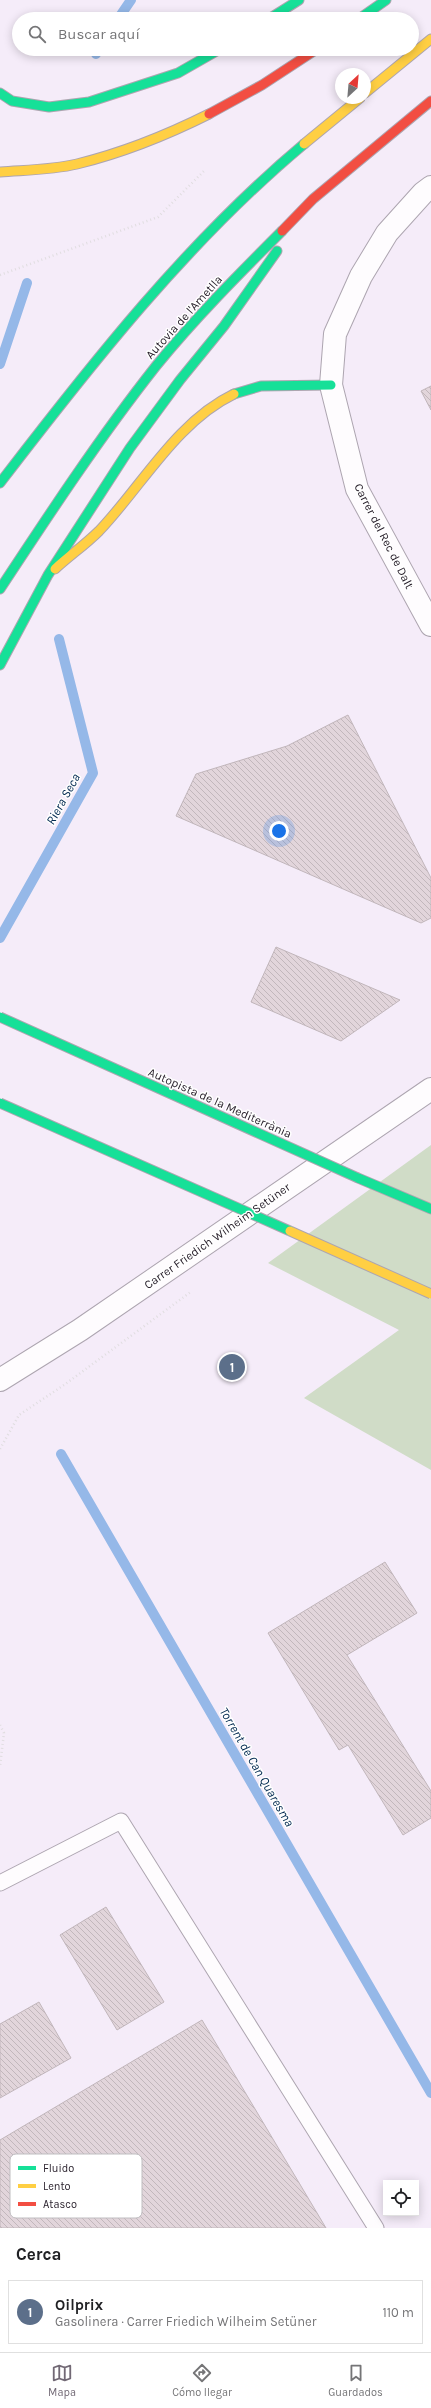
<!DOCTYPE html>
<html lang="es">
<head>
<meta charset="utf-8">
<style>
	body { margin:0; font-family:Karla,sans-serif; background:#f2f2f2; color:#202124 }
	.controls { position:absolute; right:12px; bottom:12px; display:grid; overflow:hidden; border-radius:0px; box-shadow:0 2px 10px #0003 }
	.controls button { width:36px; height:36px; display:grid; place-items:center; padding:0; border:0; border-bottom:1px solid #e0e0e0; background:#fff; color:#202124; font:20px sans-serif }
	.compass { position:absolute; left:335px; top:68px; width:36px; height:36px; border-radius:50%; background:#fff; box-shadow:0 2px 10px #0003; rotate:26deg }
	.you { position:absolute; left:279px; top:831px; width:14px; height:14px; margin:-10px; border:3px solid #fff; border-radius:50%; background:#1a73e8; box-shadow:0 0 0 6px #1a73e833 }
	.badge { display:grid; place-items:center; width:26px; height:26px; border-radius:50%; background:#726975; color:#fff; font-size:13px; font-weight:700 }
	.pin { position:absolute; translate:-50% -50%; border:2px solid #fff; box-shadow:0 1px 4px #0006 }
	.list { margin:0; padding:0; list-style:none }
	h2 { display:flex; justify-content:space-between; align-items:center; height:52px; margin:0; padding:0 16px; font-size:17px }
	h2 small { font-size:13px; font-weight:400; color:#757577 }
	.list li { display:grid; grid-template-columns:26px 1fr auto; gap:12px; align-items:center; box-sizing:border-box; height:64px; margin:0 8px 8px; padding:0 8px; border:1px solid #e0e0e0; border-radius:0px }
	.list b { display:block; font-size:15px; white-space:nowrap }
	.list p { margin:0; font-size:13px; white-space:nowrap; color:#757577 }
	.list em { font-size:13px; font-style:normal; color:#757577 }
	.icon { flex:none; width:22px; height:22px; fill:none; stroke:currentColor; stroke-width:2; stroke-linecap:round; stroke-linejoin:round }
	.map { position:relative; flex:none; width:431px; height:2228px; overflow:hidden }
	.search { position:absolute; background:#fff; box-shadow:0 2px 10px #0003; left:12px; right:12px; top:12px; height:44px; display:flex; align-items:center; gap:10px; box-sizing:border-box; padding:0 14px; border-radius:22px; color:#757577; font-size:15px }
	.sheet { height:124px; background:#fff }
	nav { display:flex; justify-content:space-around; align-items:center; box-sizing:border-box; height:56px; border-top:1px solid #e0e0e0; background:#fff; font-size:11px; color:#757577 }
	nav a { display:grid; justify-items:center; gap:2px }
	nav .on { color:#726975 }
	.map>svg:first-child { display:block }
	.grass { fill:#d0dcc7 }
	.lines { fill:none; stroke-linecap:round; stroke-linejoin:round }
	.stream { stroke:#95b8e8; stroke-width:10 }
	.building { fill:url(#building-back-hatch); stroke:#c1b6bb }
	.lane-casing { stroke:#ada5b0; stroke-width:17 }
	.street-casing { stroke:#ada5b0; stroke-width:24 }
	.fast-casing { stroke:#ada5b0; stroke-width:11 }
	.slow-casing { stroke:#ada5b0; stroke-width:11 }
	.jam-casing { stroke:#ada5b0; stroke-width:11 }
	.path { stroke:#e0dde0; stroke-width:2.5; stroke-dasharray:1 3; stroke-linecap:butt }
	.lane { stroke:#fefcfe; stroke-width:15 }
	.street { stroke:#fefcfe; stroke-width:22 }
	.fast { stroke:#16e098; stroke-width:9 }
	.slow { stroke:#ffcf43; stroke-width:9 }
	.jam { stroke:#f24e42; stroke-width:9 }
	.fast-bridge-casing { stroke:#ada5b0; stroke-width:11; stroke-linecap:butt }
	.slow-bridge-casing { stroke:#ada5b0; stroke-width:11; stroke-linecap:butt }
	.fast-bridge { stroke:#16e098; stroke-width:9 }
	.slow-bridge { stroke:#ffcf43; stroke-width:9 }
	.labels { text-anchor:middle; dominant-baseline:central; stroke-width:3; stroke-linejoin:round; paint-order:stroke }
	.street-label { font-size:12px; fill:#2b232e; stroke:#fff }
	.water-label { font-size:13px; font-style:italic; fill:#032a51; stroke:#fff }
	.key { fill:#fff; stroke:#bfbdc0; stroke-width:1 }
	.key-label { font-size:11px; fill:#2b232e }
</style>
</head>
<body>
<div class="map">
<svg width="431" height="2228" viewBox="0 0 431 2228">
	<defs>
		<pattern id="building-back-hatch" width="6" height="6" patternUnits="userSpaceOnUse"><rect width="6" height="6" fill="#e2d5db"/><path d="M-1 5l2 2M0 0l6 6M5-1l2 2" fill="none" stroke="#c2b7bc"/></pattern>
	</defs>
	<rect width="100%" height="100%" fill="#f5ecf9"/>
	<path class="grass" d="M 431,1145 L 431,1470 L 304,1398 L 399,1330 L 268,1263 Z"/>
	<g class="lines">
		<g class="stream">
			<path d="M 118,19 L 131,0"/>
			<path d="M 96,54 L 99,49"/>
			<path d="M 0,364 L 27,283"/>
			<path d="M 0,938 L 93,773 L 59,639"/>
			<path d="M 61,1454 L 431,2093"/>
		</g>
	</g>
	<g class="building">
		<path d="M 431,386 L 431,410 L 421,391 Z"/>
		<path d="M 348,715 L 431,878 L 431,918 L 421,923 L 176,816 L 196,774 L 287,746 Z"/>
		<path d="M 276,947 L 400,1000 L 341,1041 L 251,1002 Z"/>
		<path d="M 385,1562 L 417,1613 L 347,1655 L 431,1791 L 431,1818 L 403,1835 L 348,1745 L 339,1750 L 268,1633 Z"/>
		<path d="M 106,1907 L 164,2002 L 117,2030 L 60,1935 Z"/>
		<path d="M 39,2002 L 71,2058 L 0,2098 L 0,2024 Z"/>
		<path d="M 202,2020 L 326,2228 L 0,2228 L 0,2140 Z"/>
	</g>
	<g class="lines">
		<defs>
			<path id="lane" d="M 0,1883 L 121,1821 L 376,2228"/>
			<g id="street">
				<path d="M 431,187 L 423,193 L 387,233 L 361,276 L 335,334 L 331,385 L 357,489 L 431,625"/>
				<path d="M 0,1380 L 80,1330 L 431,1089"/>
			</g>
			<g id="fast">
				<path d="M 269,19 L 299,0"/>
				<path d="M 359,19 L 386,0"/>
				<path d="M 0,93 L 12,101 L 49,107 L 89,102 L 178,73 L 220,49"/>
				<path d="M 234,394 L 261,386 L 331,385"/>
				<path d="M 0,483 C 92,363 188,241 304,144"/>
				<path d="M 0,589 C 50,513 100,437 156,366 C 195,318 239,274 282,231"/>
				<path d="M 0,665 L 48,575 L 130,448 L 180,380 L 224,326 L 277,251"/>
				<path d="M 358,1178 L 431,1209"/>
			</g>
			<g id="slow">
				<path d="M 365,93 L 431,39"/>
				<path d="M 304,144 L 360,98"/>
				<path d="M 0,172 C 25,170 52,170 77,164 C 122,153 167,135 209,114"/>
				<path d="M 55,569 C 69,556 85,545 99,531 C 142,486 176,422 234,394"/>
			</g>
			<g id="jam">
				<path d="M 209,114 L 262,85 L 317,49"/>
				<path d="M 282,231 L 313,199 L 431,101"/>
			</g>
		</defs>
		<use href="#lane" class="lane-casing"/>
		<use href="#street" class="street-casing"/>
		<use href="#fast" class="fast-casing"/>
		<use href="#slow" class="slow-casing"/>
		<use href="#jam" class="jam-casing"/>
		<g class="path">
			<path d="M 0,275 L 158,217 L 205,170"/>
			<path d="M 0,1449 L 19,1415 L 64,1385 L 192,1291"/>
			<path d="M 0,1725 L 4,1733 L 0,1766"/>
		</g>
		<use href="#lane" class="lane"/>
		<use href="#street" class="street"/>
		<use href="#fast" class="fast"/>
		<use href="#slow" class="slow"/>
		<use href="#jam" class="jam"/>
		<defs>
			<g id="fast-bridge">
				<path d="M 0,1017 L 358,1178"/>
				<path d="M 0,1103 L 290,1231"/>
			</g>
			<path id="slow-bridge" d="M 290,1231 L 431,1294"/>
		</defs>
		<use href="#fast-bridge" class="fast-bridge-casing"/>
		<use href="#slow-bridge" class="slow-bridge-casing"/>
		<use href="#fast-bridge" class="fast-bridge"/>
		<use href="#slow-bridge" class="slow-bridge"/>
	</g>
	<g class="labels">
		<g class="street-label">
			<text transform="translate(184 317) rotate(-48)">Autovia de l'Ametlla</text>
			<text transform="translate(384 536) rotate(63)">Carrer del Rec de Dalt</text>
			<text transform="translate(220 1103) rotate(24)">Autopista de la Mediterrània</text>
			<text transform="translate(217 1236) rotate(-35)">Carrer Friedich Wilheim Setüner</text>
		</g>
		<g class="water-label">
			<text transform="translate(63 799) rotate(-61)">Riera Seca</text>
			<text transform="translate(257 1767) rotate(60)">Torrent de Can Quaresma</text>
		</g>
	</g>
	<rect x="10" y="2154" width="132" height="64" rx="6" class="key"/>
	<rect x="18" y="2166" width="18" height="4" fill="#16e098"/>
	<rect x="18" y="2184" width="18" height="4" fill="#ffcf43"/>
	<rect x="18" y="2202" width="18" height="4" fill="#f24e42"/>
	<g class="key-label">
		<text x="43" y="2172">Fluido</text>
		<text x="43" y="2190">Lento</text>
		<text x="43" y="2208">Atasco</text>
	</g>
</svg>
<div class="controls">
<button><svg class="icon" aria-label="locate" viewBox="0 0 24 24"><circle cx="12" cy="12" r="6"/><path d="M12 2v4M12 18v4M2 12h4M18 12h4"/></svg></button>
</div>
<svg class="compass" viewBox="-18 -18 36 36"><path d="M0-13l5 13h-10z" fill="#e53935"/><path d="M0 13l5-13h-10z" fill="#757577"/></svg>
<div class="you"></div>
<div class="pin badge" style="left:232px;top:1367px;background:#5c6f8a">1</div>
<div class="search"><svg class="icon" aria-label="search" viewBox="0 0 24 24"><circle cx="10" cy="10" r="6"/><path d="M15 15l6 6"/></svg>Buscar aquí</div>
</div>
<section class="sheet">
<h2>Cerca<small></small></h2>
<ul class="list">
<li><span class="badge" style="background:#5c6f8a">1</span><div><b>Oilprix</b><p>Gasolinera · Carrer Friedich Wilheim Setüner</p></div><em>110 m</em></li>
</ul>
</section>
<nav>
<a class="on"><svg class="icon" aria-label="map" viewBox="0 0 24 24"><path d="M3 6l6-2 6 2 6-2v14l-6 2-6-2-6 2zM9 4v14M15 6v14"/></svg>Mapa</a>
<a><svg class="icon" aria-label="directions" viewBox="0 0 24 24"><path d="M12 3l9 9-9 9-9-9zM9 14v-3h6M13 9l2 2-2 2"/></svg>Cómo llegar</a>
<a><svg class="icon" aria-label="saved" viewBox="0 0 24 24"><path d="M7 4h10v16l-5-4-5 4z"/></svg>Guardados</a>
</nav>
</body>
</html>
